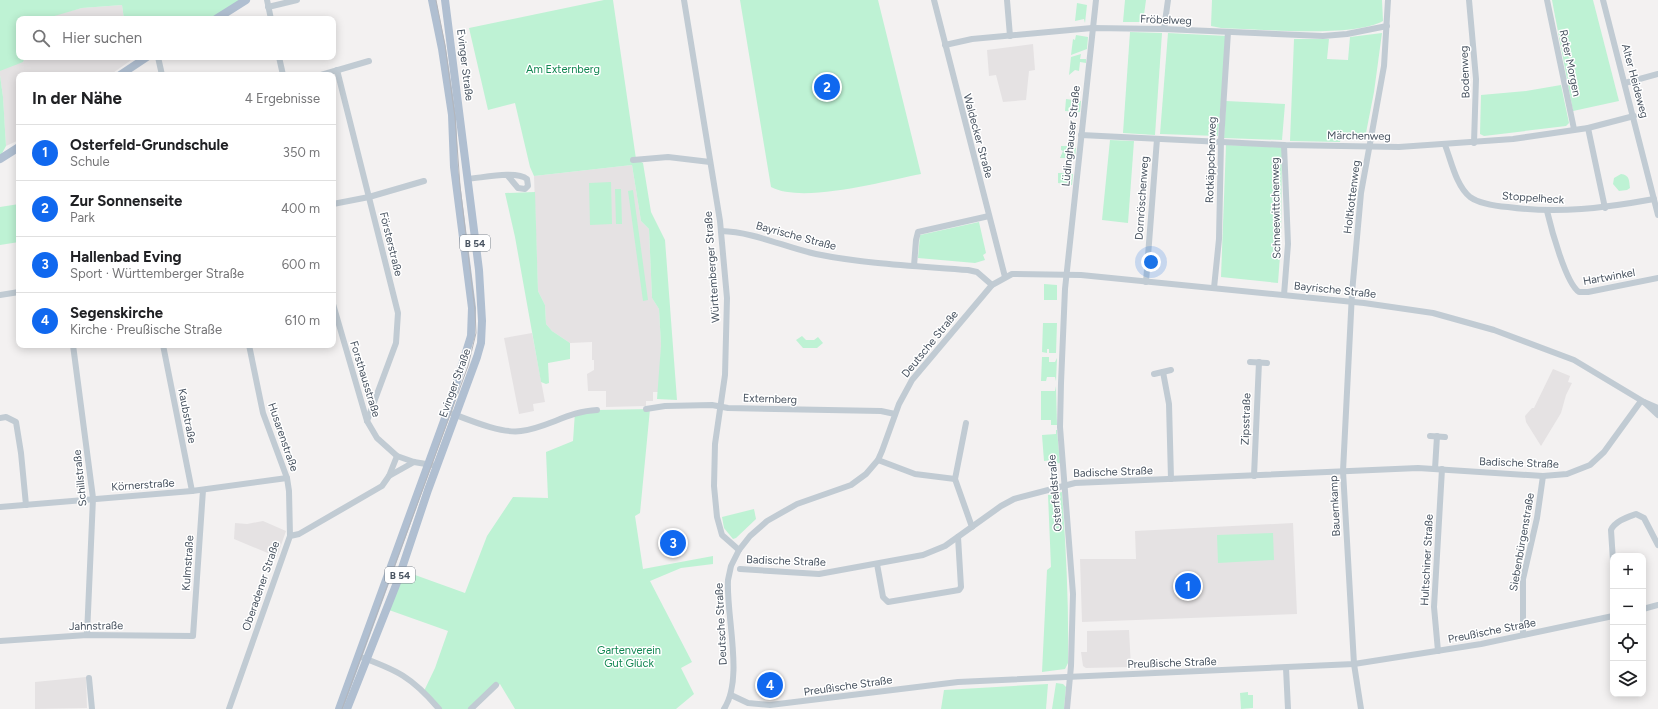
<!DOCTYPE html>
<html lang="de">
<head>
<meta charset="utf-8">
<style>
	body { margin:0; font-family:Figtree,sans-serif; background:#f6f6f6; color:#202124 }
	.controls { position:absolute; right:12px; bottom:12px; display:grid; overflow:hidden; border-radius:8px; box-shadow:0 2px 10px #0003 }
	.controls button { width:36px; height:36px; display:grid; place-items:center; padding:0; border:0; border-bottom:1px solid #e0e0e0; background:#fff; color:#202124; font:20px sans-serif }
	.you { position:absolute; left:1151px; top:262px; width:14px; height:14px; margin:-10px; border:3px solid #fff; border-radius:50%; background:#1a73e8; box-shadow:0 0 0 6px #1a73e833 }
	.badge { display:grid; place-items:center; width:26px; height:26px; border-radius:50%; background:#1068ef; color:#fff; font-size:13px; font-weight:700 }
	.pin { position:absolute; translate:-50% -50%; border:2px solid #fff; box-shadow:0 1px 4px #0006 }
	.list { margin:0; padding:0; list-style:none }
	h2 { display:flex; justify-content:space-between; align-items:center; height:52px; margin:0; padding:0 16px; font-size:17px }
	h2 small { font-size:13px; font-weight:400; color:#757577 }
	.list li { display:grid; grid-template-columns:26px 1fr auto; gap:12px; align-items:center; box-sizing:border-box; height:56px; padding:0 16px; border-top:1px solid #e0e0e0 }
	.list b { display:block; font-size:15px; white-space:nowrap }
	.list p { margin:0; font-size:13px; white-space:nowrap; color:#757577 }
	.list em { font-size:13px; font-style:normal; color:#757577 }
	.icon { flex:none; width:22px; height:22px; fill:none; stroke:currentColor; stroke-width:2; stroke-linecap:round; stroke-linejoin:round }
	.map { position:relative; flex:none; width:1658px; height:709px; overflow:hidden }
	.search { position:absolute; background:#fff; box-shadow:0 2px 10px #0003; left:16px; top:16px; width:320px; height:44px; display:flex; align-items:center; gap:10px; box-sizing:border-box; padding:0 14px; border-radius:8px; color:#757577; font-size:15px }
	.panel { position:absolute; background:#fff; box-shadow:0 2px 10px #0003; left:16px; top:72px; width:320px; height:276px; border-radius:8px }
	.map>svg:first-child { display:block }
	.education { fill:#e5e2e3 }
	.green { fill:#bef2d4 }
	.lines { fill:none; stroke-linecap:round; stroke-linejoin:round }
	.minor { stroke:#c1cbd3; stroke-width:6 }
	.major { stroke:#b0bfd1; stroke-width:8 }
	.tram { stroke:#b3b6bc; stroke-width:1 }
	.labels { text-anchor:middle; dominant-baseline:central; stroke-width:3; stroke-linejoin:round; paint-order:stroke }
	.shield { fill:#fff; stroke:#7f8790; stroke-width:1 }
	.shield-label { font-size:10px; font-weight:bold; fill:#485360 }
	.street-label { font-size:11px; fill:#485360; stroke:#fff }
	.park-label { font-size:11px; fill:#128752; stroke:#fff }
</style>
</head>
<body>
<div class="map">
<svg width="1658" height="709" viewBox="0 0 1658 709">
	<rect width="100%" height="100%" fill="#f3f1f1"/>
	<g class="education">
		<path d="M 122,5 L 124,19 L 38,19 L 82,8 Z"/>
		<path d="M 0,32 L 19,57 L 134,58 L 110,75 L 19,75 L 19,140 L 6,146 L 3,97 L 0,75 Z"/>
		<path d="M 1033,44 L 1035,70 L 1029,71 L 1026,100 L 1003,102 L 996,75 L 989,76 L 987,50 Z"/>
		<path d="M 632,165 L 641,221 L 649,229 L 652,298 L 659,309 L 661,344 L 660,392 L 653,392 L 653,401 L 646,401 L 646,406 L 606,407 L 606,391 L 588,391 L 587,374 L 594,370 L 594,360 L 592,360 L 592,342 L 570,343 L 552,331 L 546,324 L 545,305 L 538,291 L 534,176 Z"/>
		<path d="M 532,333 L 545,402 L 533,404 L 534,411 L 519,414 L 504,338 Z"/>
		<path d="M 1553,369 L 1570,376 L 1568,382 L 1572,383 L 1566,395 L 1561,413 L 1541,446 L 1526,422 L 1525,416 L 1532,408 L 1534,408 Z"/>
		<path d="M 263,521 L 286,531 L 277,557 L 234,539 L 235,523 L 247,524 Z"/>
		<path d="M 1293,523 L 1297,614 L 1082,622 L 1080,559 L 1136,559 L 1135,531 Z"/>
		<path d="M 1129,630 L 1131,667 L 1086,668 L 1083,666 L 1081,652 L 1087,652 L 1087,631 Z"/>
		<path d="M 86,677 L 87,708 L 35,709 L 35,682 Z"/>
	</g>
	<g class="green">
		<path d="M 0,0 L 239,0 L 231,7 L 208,19 L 124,19 L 122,5 L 82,8 L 44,19 L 19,19 L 19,57 L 25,57 L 23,62 L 0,71 Z"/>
		<path d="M 604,0 L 613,0 L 636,159 L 643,163 L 651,212 L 665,240 L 677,400 L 657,399 L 661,345 L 659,309 L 652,298 L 649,229 L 641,221 L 632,165 L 534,176 L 530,167 L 515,103 L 488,110 L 469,28 Z"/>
		<path d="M 740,0 L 878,0 L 921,174 C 884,181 803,204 771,187 Z"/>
		<path d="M 1125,0 L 1146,0 L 1143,22 L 1123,22 Z"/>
		<path d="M 1212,0 L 1382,0 L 1383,21 C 1352,38 1259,29 1221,28 L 1211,26 Z"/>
		<path d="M 1552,0 L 1593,0 L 1619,101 L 1573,111 Z"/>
		<path d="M 1077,3 L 1087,5 L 1085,23 L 1084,19 L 1075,21 Z"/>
		<path d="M 1130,32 L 1162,33 L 1155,135 L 1123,133 Z"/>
		<path d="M 1168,33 L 1227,36 L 1218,136 L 1160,134 Z"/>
		<path d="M 1382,33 L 1374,92 L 1365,138 L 1341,137 L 1340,142 L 1290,141 L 1294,39 L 1329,39 L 1327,59 L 1348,60 L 1350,37 Z"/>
		<path d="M 1076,35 L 1088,37 L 1087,49 L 1071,55 L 1073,39 L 1075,40 Z"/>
		<path d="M 1081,54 L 1080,59 L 1086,59 L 1086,63 L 1080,62 L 1079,71 L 1075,70 L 1069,75 L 1071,57 Z"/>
		<path d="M 0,75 L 3,97 L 6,146 L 0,157 Z"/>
		<path d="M 1561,85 L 1569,123 L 1566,126 L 1484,136 L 1480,134 L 1481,95 L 1526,91 Z"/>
		<path d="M 1074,95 L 1077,95 L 1076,100 L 1081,101 L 1080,112 L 1065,111 L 1066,99 L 1073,100 Z"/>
		<path d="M 1226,101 L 1285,104 L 1282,140 L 1224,138 Z"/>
		<path d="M 1110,140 L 1134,141 L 1128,223 L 1102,220 Z"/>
		<path d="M 1069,142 L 1071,142 L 1071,147 L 1076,148 L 1075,159 L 1070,159 L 1069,163 L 1067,163 L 1067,158 L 1060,158 L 1063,151 L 1061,150 L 1061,146 L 1068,146 Z"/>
		<path d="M 1226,145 L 1282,147 L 1281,242 L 1278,283 L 1221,277 Z"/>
		<path d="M 1066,169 L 1069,169 L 1068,174 L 1073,174 L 1072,185 L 1058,183 L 1058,173 L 1065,173 Z"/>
		<path d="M 1621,174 C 1630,175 1629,181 1630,188 L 1627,190 L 1619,191 L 1613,184 L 1614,178 Z"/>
		<path d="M 611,182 L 612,224 L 590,225 L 589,183 Z"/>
		<path d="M 615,189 L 621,189 L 622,224 L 616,224 Z"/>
		<path d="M 633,190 L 648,300 L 643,301 L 628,191 Z"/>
		<path d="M 535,192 L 538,291 L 545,305 L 546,324 L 552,331 L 570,343 L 570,359 L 548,363 L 549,383 L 546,384 L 541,382 L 515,237 L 505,193 Z"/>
		<path d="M 19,204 L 19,242 L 0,245 L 0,207 Z"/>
		<path d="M 979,222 L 986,253 L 983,255 L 985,260 L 975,263 L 918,258 L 920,235 Z"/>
		<path d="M 1044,284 L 1057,285 L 1057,300 L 1044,300 Z"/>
		<path d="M 1043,323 L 1057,323 L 1056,353 L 1049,353 L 1049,349 L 1047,349 L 1047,353 L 1042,352 Z"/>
		<path d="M 802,336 L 806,340 L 814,340 L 818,337 L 823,343 L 817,348 L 803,348 L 796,340 Z"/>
		<path d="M 1042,357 L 1049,357 L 1049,362 L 1055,362 L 1057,358 L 1056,381 L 1055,377 L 1047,377 L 1046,381 L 1041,381 Z"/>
		<path d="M 1056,386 L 1057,425 L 1051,425 L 1051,420 L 1041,420 L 1041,391 L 1055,391 Z"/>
		<path d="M 650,409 L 640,513 L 635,516 L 643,569 L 713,556 L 713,564 L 681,568 L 650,581 L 692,662 L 681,668 L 694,694 L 676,709 L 515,709 L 500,684 L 471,709 L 439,709 L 424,691 L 435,668 L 448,631 L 389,610 L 404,571 L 465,593 L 487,536 L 513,497 L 548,498 L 546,452 L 573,441 L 575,412 L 597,410 Z"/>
		<path d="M 1056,430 L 1057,430 L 1060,463 L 1054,464 L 1053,460 L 1044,461 L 1042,435 L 1056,434 Z"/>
		<path d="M 1062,492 C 1066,549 1069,606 1068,663 L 1065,669 L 1042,672 L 1047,570 L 1051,567 L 1048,495 Z"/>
		<path d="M 754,509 L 756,519 L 736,538 L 733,539 L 724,528 L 722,517 Z"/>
		<path d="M 1273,533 L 1274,560 L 1218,563 L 1217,535 Z"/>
		<path d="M 1056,683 L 1063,684 L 1066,687 L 1064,709 L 1052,709 Z"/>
		<path d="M 1048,684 L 1046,709 L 941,709 L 944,690 Z"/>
		<path d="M 1248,692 L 1248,695 L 1253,695 L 1253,708 L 1241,709 L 1240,693 Z"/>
	</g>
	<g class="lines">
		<g class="minor">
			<path d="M 267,0 L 271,19"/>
			<path d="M 684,0 L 720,221 L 727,298 L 725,375 L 715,444 L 714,486 L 717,517 L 722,535 L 739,550"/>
			<path d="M 934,0 L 1005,277"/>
			<path d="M 1007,0 L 1010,36"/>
			<path d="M 1469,0 L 1476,79 L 1474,143"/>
			<path d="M 1547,0 L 1574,129"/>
			<path d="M 1603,0 L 1658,215"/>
			<path d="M 268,7 L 297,0"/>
			<path d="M 1164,29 L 1168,0"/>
			<path d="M 945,45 L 972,39 L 1092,28 L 1164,29 L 1323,36 L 1347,34 L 1387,26"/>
			<path d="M 158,57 L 162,75"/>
			<path d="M 279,57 L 283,75"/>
			<path d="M 337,70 L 398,313 L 396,343 L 367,421"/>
			<path d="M 321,75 L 369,61"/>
			<path d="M 1625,83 L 1658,74"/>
			<path d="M 1588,128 L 1605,208"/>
			<path d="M 1081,135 L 1284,145 L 1399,147 L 1513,139 L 1588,128 L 1634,116"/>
			<path d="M 1445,145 C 1451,160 1456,186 1470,197 C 1480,204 1495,206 1508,207 C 1558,214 1605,208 1654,199"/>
			<path d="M 633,160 L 668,157 L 710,162"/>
			<path d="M 467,179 C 482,178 516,170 527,179 L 528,186 L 525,189 L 518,188 L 508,176"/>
			<path d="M 333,204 L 369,197 L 424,181"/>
			<path d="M 1547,211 C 1551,228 1566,284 1579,292 L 1588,292 L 1658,278"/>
			<path d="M 721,231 C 754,232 784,247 816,254 C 865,264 918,266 968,270 L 977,272 L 992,285"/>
			<path d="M 914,266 L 916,240 L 918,232 L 989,216"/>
			<path d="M 1146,282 L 1157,139"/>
			<path d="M 1214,288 L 1219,239 L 1221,141 L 1228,32"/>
			<path d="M 0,295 L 19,292"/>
			<path d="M 1284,295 L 1288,244 L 1284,145"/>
			<path d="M 333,304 L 367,421 L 377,438 L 397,456 L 414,462 L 432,465"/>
			<path d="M 73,345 L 93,498 L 87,635"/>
			<path d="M 163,345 L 192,491"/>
			<path d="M 249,345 L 263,413 L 287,478 L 289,491 L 290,536"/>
			<path d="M 1250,362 L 1267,363"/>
			<path d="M 1163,372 L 1169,404 L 1171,479"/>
			<path d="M 1154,374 L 1171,370"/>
			<path d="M 1644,402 L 1658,408"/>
			<path d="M 646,409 L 665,406 L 712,405 L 728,408 L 881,411 L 895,414"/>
			<path d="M 448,412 C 467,419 501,434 521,431 C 547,428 569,411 597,410"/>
			<path d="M 0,418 L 6,417 L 16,422 L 21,453 L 26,505"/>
			<path d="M 966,423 L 955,479 L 972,527"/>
			<path d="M 1430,436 L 1445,437"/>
			<path d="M 878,460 L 915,474 L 955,479"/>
			<path d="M 1435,469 L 1437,436"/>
			<path d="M 389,476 L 414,462"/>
			<path d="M 1254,476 L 1259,362"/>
			<path d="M 0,507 L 192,491 L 287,478"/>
			<path d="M 1613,561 L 1611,530 C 1615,521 1628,517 1636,514 L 1644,518 L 1658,545"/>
			<path d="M 877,564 L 883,597 L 888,602 L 959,590 L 961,587 L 958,537"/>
			<path d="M 740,569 L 819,574 L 923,555 L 945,546 L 1001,506 L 1014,499 L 1075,483 L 1418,468 L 1543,476 L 1567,474 L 1590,465 L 1604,452 L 1641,401"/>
			<path d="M 1643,609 L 1658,605"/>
			<path d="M 1523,635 L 1523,579 L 1537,518 L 1543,476"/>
			<path d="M 0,641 L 87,635 L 193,636 L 203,490"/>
			<path d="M 1438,651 L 1434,607 L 1442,469"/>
			<path d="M 358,656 C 397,670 412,677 439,709"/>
			<path d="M 1286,668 L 1288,709"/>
			<path d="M 89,678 L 92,709"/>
			<path d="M 731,695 L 748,703 L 770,705 L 958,682 L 1354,664 L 1481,644 L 1613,616"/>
			<path d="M 229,709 L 290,536 L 299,534 L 382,486 L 389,476 L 397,456"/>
			<path d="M 471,709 L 496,685"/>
			<path d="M 724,709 C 744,679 726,616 728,580 L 731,566 L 739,550 L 750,536 L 767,521 L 797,504 L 851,485 L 866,474 L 878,460 L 882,451 L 899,404 L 912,380 L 992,285 L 1012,274 L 1081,275 L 1364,303 L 1433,313 L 1494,330 L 1574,360 L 1644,402 L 1658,415"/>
			<path d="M 1067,709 L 1071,666 L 1073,594 L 1060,427 L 1061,383 L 1065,289 L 1096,0"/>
			<path d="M 1361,709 L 1354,664 L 1343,471 L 1352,293 L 1361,193 L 1384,66 L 1388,0"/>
		</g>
		<g class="major">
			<path d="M 216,19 L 246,0"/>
			<path d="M 120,75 L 147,57"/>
			<path d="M 0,159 L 19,147"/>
			<path d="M 339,709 L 449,407 L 471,336 L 472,308 L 454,167 L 452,115 L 442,49 L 432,0"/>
			<path d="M 347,709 L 398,580 L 428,490 L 477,357 L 481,343 L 482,321 L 479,270 L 445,0"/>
		</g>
		<path class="tram" d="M 342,709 L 468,366 L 476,333 L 475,310 L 460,186 L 455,117 L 445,45 L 436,0"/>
	</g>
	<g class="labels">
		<g class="shield">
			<rect x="460" y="235" width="30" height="16" rx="3"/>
			<rect x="385" y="567" width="30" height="16" rx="3"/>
		</g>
		<g class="shield-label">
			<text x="475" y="243">B 54</text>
			<text x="400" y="575">B 54</text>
		</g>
		<g class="street-label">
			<text transform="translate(1166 20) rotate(2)">Fröbelweg</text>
			<text transform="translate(1570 63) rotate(78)">Roter Morgen</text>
			<text transform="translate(465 65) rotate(83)">Evinger Straße</text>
			<text transform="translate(1465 72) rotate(-92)">Bodenweg</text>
			<text transform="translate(1635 81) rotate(75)">Alter Heideweg</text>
			<text transform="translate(978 136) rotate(75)">Waldecker Straße</text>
			<text transform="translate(1071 136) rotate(-84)">Lüdinghauser Straße</text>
			<text transform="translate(1359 136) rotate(1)">Märchenweg</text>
			<text transform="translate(1211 160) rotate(-88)">Rotkäppchenweg</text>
			<text transform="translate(1352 197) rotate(-83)">Holtkottenweg</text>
			<text transform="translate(1142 198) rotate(-86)">Dornröschenweg</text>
			<text transform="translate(1533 198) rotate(4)">Stoppelheck</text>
			<text transform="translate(1276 208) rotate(-91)">Schneewittchenweg</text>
			<text transform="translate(796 236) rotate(15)">Bayrische Straße</text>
			<text transform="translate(391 244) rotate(76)">Försterstraße</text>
			<text transform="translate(712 267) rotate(-94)">Württemberger Straße</text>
			<text transform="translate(1609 277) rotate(-10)">Hartwinkel</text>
			<text transform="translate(1335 290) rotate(6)">Bayrische Straße</text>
			<text transform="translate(930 344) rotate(-51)">Deutsche Straße</text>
			<text transform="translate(365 379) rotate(73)">Forsthausstraße</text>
			<text transform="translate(455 383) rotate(-70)">Evinger Straße</text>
			<text transform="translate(770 399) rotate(2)">Externberg</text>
			<text transform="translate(187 416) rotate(79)">Kaubstraße</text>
			<text transform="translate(1246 419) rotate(-88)">Zipsstraße</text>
			<text transform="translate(283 437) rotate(71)">Husarenstraße</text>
			<text transform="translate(1519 463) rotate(2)">Badische Straße</text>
			<text transform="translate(1113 472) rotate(-2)">Badische Straße</text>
			<text transform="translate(80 478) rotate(-96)">Schillstraße</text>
			<text transform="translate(143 485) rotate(-4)">Körnerstraße</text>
			<text transform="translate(1055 493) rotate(-95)">Osterfeldstraße</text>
			<text transform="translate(1335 506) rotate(-93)">Bauernkamp</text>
			<text transform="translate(1522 542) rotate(-80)">Siebenbürgenstraße</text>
			<text transform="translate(1427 560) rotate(-87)">Hultschiner Straße</text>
			<text transform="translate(786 561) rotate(2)">Badische Straße</text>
			<text transform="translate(188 563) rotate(-86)">Kulmstraße</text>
			<text transform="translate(261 586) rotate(-71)">Oberadener Straße</text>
			<text transform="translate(721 624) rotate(-93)">Deutsche Straße</text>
			<text transform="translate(96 626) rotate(-1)">Jahnstraße</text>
			<text transform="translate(1492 631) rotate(-11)">Preußische Straße</text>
			<text transform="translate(1172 663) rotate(-2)">Preußische Straße</text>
			<text transform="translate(848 686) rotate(-8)">Preußische Straße</text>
		</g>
		<g class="park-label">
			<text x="563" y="69">Am Externberg</text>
			<text x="629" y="650">Gartenverein<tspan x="629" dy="13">Gut Glück</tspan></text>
		</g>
	</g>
</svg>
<div class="controls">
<button>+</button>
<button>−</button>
<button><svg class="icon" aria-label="locate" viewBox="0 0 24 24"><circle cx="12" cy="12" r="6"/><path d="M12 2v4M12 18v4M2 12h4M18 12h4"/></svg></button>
<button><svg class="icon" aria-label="layers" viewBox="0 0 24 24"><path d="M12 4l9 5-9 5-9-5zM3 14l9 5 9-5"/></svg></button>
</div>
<div class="you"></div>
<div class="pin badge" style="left:1188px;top:586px">1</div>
<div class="pin badge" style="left:827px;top:87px">2</div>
<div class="pin badge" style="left:673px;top:543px">3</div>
<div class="pin badge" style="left:770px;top:685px">4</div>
<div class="search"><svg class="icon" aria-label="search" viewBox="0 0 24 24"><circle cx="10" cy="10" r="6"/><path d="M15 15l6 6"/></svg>Hier suchen</div>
<section class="panel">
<h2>In der Nähe<small>4 Ergebnisse</small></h2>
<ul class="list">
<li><span class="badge">1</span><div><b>Osterfeld-Grundschule</b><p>Schule</p></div><em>350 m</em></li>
<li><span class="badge">2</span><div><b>Zur Sonnenseite</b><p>Park</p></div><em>400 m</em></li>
<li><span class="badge">3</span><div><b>Hallenbad Eving</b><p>Sport · Württemberger Straße</p></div><em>600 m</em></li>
<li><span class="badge">4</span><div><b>Segenskirche</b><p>Kirche · Preußische Straße</p></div><em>610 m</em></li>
</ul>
</section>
</div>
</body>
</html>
